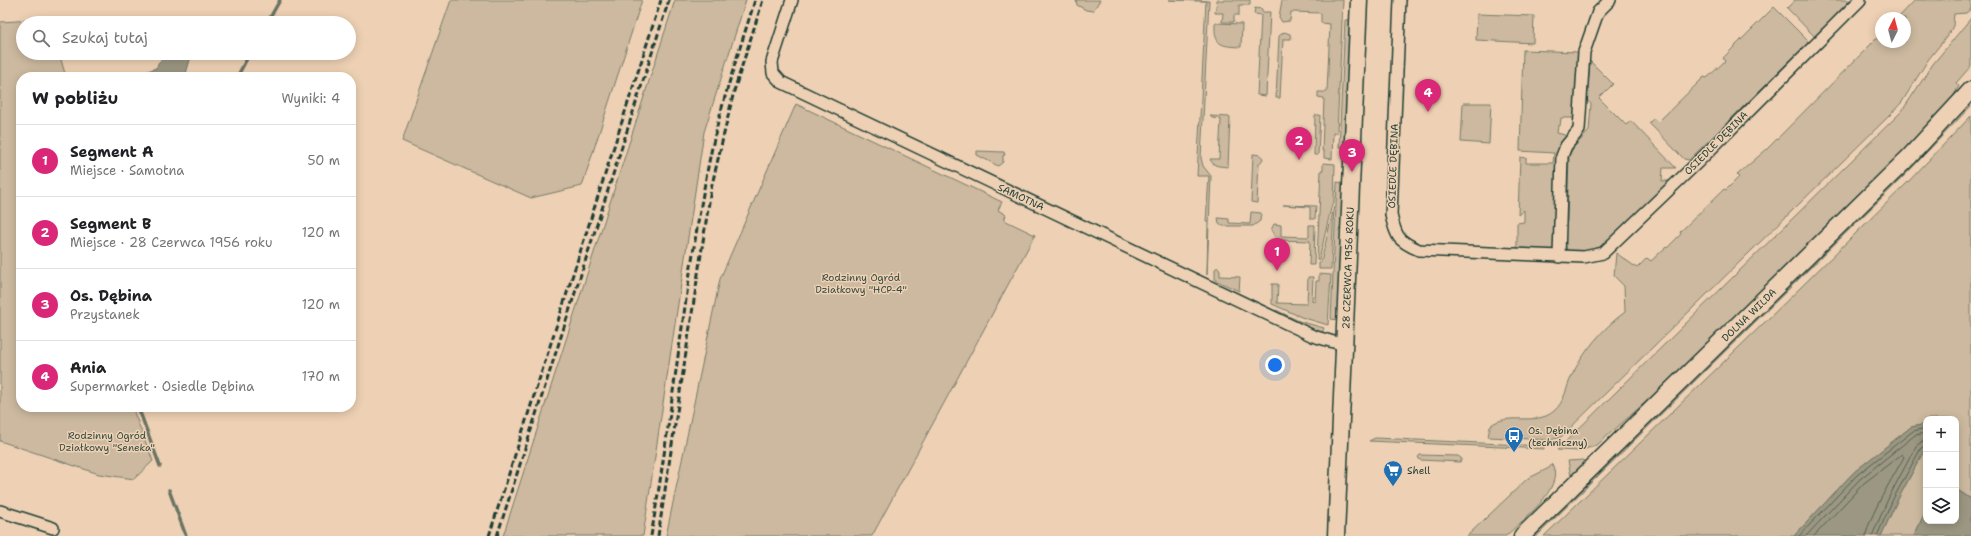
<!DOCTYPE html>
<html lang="pl">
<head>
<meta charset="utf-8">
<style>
	body { margin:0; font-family:"Shantell Sans",sans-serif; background:#f6f6f6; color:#202124 }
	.controls { position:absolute; right:12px; bottom:12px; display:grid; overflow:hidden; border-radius:8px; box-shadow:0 2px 10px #0003 }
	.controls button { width:36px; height:36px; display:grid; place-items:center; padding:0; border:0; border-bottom:1px solid #e0e0e0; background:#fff; color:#202124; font:20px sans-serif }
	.compass { position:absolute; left:1875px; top:12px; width:36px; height:36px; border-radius:50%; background:#fff; box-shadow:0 2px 10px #0003; rotate:6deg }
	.you { position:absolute; left:1275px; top:365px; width:14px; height:14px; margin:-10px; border:3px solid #fff; border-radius:50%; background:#1a73e8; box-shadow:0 0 0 6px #1a73e833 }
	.badge { display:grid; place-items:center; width:26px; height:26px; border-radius:50%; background:#db2777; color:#fff; font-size:13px; font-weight:700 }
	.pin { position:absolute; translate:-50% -33px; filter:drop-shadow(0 1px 2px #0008) }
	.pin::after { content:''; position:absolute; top:21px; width:14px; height:12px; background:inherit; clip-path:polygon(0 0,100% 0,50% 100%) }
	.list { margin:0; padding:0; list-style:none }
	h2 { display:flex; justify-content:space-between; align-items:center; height:52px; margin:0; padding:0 16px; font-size:17px }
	h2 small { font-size:13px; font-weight:400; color:#757577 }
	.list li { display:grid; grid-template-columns:26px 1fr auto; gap:12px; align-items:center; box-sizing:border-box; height:72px; padding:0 16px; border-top:1px solid #e0e0e0 }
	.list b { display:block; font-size:15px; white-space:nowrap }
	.list p { margin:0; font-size:13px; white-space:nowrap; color:#757577 }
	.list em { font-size:13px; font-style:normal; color:#757577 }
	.icon { flex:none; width:22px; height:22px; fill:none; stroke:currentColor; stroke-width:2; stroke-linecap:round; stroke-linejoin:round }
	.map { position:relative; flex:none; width:1971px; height:536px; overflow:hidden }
	.search { position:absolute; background:#fff; box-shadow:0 2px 10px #0003; left:16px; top:16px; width:340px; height:44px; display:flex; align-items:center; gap:10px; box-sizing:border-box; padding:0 14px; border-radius:22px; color:#757577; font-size:15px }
	.panel { position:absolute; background:#fff; box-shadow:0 2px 10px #0003; left:16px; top:72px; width:340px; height:340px; border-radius:16px }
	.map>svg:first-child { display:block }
	.green { fill:#ccb99f; stroke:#767b6a }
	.water { fill:#9c9782; stroke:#6a7363 }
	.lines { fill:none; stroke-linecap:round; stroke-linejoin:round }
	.shore { stroke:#516153; stroke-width:1 }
	.stream { stroke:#6a7363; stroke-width:3.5 }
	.street-casing { stroke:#1f3d34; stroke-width:14 }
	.secondary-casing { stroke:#1f3d34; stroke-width:19 }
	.street { stroke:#eed1b4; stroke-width:11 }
	.secondary { stroke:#eed1b4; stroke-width:16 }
	.rail { stroke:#1f3d34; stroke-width:3; stroke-dasharray:6 3; stroke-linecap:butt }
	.labels { text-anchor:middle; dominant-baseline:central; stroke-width:3; stroke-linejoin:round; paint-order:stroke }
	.street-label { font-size:10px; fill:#1f3d34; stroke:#eed1b4 }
	.park-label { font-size:10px; fill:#30493f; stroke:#eed1b4 }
	.poi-label { font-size:10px; fill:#1f3d34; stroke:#eed1b4; text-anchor:start }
</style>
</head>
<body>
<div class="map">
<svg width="1971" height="536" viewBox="0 0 1971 536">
	<rect width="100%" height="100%" fill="#eed1b4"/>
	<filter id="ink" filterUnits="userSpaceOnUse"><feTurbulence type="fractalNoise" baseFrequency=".025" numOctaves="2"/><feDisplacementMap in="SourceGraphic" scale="8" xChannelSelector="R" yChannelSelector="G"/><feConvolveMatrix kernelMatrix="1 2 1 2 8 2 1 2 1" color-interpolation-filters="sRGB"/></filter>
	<g filter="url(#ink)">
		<g class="green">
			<path d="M 451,0 L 642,0 L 582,186 L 531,198 L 402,141 Z"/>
			<path d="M 675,0 L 746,0 L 704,132 L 643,536 L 503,536 Z"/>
			<path d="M 1076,0 L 1100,0 L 1093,11 L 1086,10 L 1077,5 Z"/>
			<path d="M 1169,0 L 1209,1 L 1201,158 L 1203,166 L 1211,176 L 1207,275 L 1208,222 L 1206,222 L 1209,176 L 1197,176 L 1206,1 Z"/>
			<path d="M 1217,0 L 1250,0 L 1250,5 L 1239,5 L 1239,15 L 1234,15 L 1234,22 L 1222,22 L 1223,13 L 1215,13 Z"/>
			<path d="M 1282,0 L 1343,0 L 1337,133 L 1333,133 L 1332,159 L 1324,158 L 1324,151 L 1322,151 L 1324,98 L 1318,97 L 1318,92 L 1327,92 L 1330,24 L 1321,23 L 1321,13 L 1291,12 L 1290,21 L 1282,22 L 1279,17 Z"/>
			<path d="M 1795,0 L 1850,0 L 1815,37 L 1787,8 Z"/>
			<path d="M 1915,0 L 1971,0 L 1971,9 L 1966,13 L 1954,14 L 1953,26 L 1948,35 L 1928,60 L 1902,102 L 1890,115 L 1561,437 L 1551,440 L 1488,437 L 1490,426 C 1507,411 1536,427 1554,411 C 1565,402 1566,387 1572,375 C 1584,351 1603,328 1625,312 L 1624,286 L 1614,276 L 1616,253 L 1637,268 L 1647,258 L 1651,261 L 1666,247 L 1667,248 L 1681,234 L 1680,232 L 1724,189 L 1726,190 L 1739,177 L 1737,175 L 1767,149 L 1881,34 L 1881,42 L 1905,42 L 1905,18 L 1898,18 Z"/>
			<path d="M 1774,7 L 1809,42 L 1689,160 L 1684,159 L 1649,123 L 1654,118 L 1658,122 L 1704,77 L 1707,78 L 1725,61 L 1723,58 Z"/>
			<path d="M 1255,8 L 1262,9 L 1262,12 L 1270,12 L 1266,96 L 1257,95 L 1261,15 L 1254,14 Z"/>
			<path d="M 1477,14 L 1534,16 L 1533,43 L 1476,40 Z"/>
			<path d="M 1971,18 L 1971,66 L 1956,83 L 1959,86 L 1946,109 L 1924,132 L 1676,375 L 1597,445 L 1580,451 L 1557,450 L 1902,111 L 1933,64 Z"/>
			<path d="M 50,19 L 51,23 L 23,23 L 23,53 L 59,53 L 66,77 L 21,77 L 21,407 L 132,407 L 153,461 L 134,479 L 99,474 L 0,441 L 0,22 Z"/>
			<path d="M 1345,20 L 1352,20 L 1345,147 L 1339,147 Z"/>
			<path d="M 1215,23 L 1242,24 L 1241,47 C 1221,46 1214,46 1215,23 Z"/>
			<path d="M 1284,32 L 1290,34 L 1291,39 L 1283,39 L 1280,98 L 1276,98 L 1279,36 Z"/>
			<path d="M 1523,50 L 1579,52 L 1575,116 L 1574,118 L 1561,118 L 1560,126 L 1558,126 L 1557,133 L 1565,135 L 1567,137 L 1555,247 L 1549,252 L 1517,250 L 1517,223 L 1524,222 L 1524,210 L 1518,215 L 1520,157 L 1526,158 L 1526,163 L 1553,163 L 1554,153 L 1520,151 Z"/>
			<path d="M 1590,61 L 1613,84 L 1599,98 L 1626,125 L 1631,121 L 1676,168 L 1663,168 L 1662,181 L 1672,181 L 1608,244 L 1596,250 L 1568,251 C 1562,242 1564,231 1567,221 L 1569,156 L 1573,148 L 1589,131 L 1591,104 L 1587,100 Z"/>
			<path d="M 1971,100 L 1971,106 L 1903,177 L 1547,526 L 1537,536 L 1532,536 Z"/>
			<path d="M 1463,103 L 1491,103 L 1489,144 L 1461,142 Z"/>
			<path d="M 796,104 L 1002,202 L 998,210 L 1006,215 L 1004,220 L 1035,235 L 872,536 L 666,536 L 720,279 Z"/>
			<path d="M 1315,115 L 1320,115 L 1318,155 L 1314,155 Z"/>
			<path d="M 1210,116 L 1230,117 L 1228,167 C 1220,166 1213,167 1210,159 L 1219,159 L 1221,119 L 1212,118 Z"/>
			<path d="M 1971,116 L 1971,499 L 1956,489 L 1956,419 L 1926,419 L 1926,424 L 1911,427 L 1854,472 L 1794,536 L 1544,536 L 1799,289 L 1908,182 Z"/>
			<path d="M 977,151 L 1004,152 L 1005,155 L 1003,155 L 1003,162 L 998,166 L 977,155 Z"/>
			<path d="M 1253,154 L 1261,155 L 1263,159 L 1259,164 L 1257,203 L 1251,202 Z"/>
			<path d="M 1323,163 L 1335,164 L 1334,203 L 1332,204 L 1319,260 L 1317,259 L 1321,170 L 1323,170 Z"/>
			<path d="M 1337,182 L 1343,183 L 1345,186 L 1339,320 L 1331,319 Z"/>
			<path d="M 1283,205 L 1316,206 L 1315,219 L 1310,219 L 1310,207 Z"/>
			<path d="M 1334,207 L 1331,269 L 1319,269 L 1319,262 L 1321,262 Z"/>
			<path d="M 1251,212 L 1261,213 L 1260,221 L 1253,226 L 1223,226 L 1219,223 L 1218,218 L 1229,219 L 1229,223 L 1250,224 Z"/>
			<path d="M 1274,224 L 1281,225 L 1281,236 L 1309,237 L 1309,225 L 1315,225 L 1314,265 L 1309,265 L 1310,241 L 1277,240 L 1271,230 Z"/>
			<path d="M 1218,267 L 1220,270 L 1220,276 L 1240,277 L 1239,291 L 1215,280 L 1215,269 Z"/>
			<path d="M 1319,274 L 1331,275 L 1328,325 L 1301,317 L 1272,304 L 1272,284 L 1278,284 L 1277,303 L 1307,304 L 1308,277 L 1313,277 L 1312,301 L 1315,302 L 1316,281 L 1319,281 Z"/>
			<path d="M 1276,310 L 1299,321 L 1324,328 L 1322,333 L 1274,312 Z"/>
			<path d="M 1375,438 L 1543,446 L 1545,449 L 1369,441 Z"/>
			<path d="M 1926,447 L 1926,510 L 1914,536 L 1881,536 L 1897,501 Z"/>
			<path d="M 1420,455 L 1458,456 L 1462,459 L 1460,462 L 1420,460 L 1418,457 Z"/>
			<path d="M 1584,460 L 1585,463 L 1571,476 L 1568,461 Z"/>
			<path d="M 1552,464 C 1566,488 1521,521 1506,536 L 1467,536 L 1527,479 L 1549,468 Z"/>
		</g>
		<g class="water">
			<path d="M 165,53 L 192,53 L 185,77 L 132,77 L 156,68 Z"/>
			<path d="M 1926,424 L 1926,447 L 1897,501 L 1881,536 L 1794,536 L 1854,472 L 1911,427 Z"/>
			<path d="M 1956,489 L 1971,499 L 1971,536 L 1914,536 L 1926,510 L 1926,521 L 1956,521 Z"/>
		</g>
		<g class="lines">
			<g class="shore">
				<path d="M 1799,536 L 1857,475 L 1913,431 L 1926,428"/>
				<path d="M 1806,536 L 1860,479 L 1915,435 L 1926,433"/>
				<path d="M 1814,536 L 1864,483 L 1902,454 L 1904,457 C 1895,474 1867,519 1866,536"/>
				<path d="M 1872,536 L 1889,497 L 1916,446 L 1921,442 L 1926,441"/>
				<path d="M 1877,536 L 1893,499 L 1921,448 L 1926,446"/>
			</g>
			<g class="stream">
				<path d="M 267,23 L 280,0"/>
				<path d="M 237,77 L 250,53"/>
				<path d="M 138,407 L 160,466"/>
				<path d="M 169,490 L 186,536"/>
			</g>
			<defs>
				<g id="street">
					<path d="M 792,0 L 772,62 L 773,73 L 781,82 L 1313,336 L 1344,345"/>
					<path d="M 1400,0 L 1391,215 C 1396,237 1398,241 1419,250 L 1584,257 L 1603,253 L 1697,163 L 1860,0"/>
					<path d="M 1559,257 L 1562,156 L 1566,146 L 1579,130 L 1584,52 L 1598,12 L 1610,0"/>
					<path d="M 0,511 L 53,528"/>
				</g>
				<g id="secondary">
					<path d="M 1336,536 L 1359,0"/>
					<path d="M 1522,536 L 1909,157 L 1971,90"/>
				</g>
			</defs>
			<use href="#street" class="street-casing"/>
			<use href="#secondary" class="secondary-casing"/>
			<use href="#street" class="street"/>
			<use href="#secondary" class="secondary"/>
			<g class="rail">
				<path d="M 489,536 L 661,0"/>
				<path d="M 497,536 L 669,0"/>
				<path d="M 651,536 C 673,410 685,282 710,157 C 721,103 739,52 755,0"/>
				<path d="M 658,536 L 711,189 L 734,91 L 763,0"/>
			</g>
		</g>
	</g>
	<defs>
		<symbol id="bus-pin" viewBox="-11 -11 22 30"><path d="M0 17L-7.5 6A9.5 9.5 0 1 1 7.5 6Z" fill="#1f6fb2" stroke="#eed1b4"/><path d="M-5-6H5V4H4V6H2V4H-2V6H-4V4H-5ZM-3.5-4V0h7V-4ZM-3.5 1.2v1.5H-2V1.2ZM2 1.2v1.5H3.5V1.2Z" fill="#fff"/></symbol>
		<symbol id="supermarket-pin" viewBox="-11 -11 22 30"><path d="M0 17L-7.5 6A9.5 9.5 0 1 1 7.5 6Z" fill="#1f6fb2" stroke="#eed1b4"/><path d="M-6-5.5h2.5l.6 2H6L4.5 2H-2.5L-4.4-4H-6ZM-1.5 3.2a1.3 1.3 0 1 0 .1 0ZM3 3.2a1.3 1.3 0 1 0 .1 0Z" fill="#fff"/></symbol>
	</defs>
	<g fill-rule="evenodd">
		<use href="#bus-pin" x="1503" y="425" width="22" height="30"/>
		<use href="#supermarket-pin" x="1382" y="459" width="22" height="30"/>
	</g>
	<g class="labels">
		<g class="street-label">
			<text transform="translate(1716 143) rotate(-45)">OSIEDLE DĘBINA</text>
			<text transform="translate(1393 166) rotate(-88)">OSIEDLE DĘBINA</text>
			<text transform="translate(1021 197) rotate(25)">SAMOTNA</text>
			<text transform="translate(1348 268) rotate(-88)">28 CZERWCA 1956 ROKU</text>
			<text transform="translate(1749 315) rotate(-44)">DOLNA WILDA</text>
		</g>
		<g class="park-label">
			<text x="861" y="277">Rodzinny Ogród<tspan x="861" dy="12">Działkowy "HCP-4"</tspan></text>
			<text x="107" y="435">Rodzinny Ogród<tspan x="107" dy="12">Działkowy "Seneka"</tspan></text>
		</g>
		<g class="poi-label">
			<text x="1528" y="430">Os. Dębina<tspan x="1528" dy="12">(techniczny)</tspan></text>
			<text x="1407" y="470">Shell</text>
		</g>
	</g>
</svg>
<div class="controls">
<button>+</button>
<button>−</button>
<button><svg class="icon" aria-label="layers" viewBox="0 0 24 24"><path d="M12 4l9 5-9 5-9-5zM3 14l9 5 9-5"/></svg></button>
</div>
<svg class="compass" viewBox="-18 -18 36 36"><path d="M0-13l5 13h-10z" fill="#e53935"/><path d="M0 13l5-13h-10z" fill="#757577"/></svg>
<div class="you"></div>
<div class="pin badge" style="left:1277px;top:271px">1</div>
<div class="pin badge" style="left:1299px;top:160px">2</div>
<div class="pin badge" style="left:1352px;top:172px">3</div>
<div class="pin badge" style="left:1428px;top:112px">4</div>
<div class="search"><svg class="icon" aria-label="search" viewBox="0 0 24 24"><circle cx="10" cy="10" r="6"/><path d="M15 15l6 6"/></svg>Szukaj tutaj</div>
<section class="panel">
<h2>W pobliżu<small>Wyniki: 4</small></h2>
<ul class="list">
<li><span class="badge">1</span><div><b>Segment A</b><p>Miejsce · Samotna</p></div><em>50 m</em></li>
<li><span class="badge">2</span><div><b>Segment B</b><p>Miejsce · 28 Czerwca 1956 roku</p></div><em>120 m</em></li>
<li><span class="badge">3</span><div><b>Os. Dębina</b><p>Przystanek</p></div><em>120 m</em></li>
<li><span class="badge">4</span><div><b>Ania</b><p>Supermarket · Osiedle Dębina</p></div><em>170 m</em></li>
</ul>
</section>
</div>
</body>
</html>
